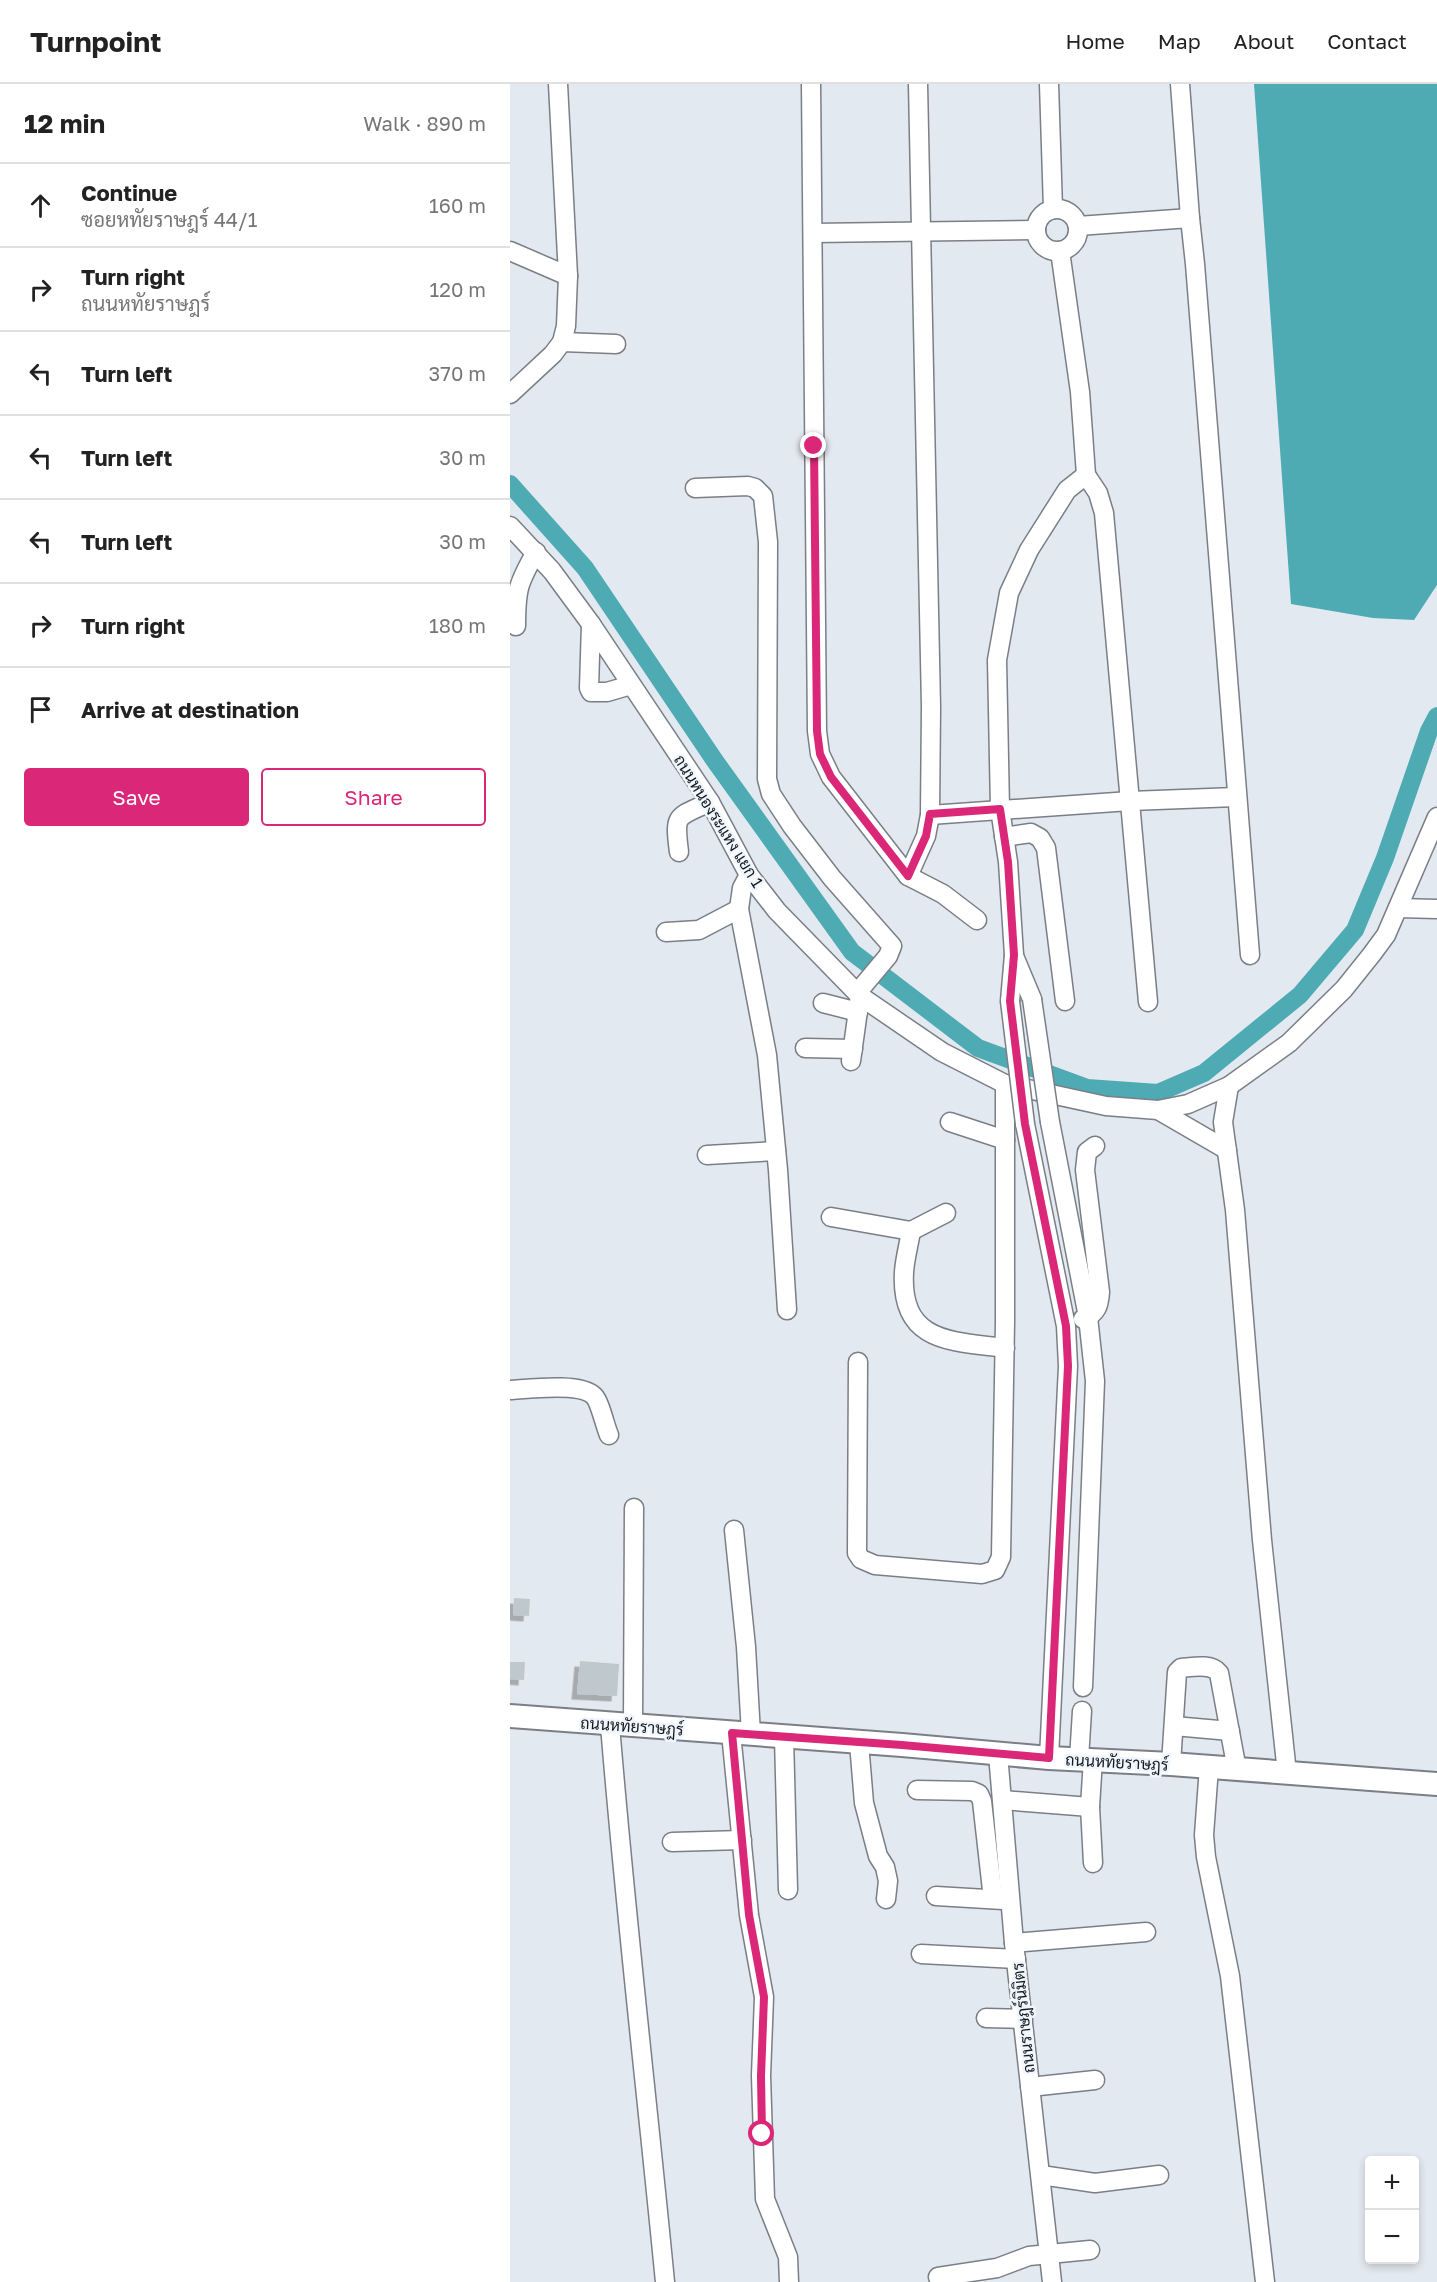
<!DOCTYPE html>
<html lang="en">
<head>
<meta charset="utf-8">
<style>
	body { margin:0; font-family:"Golos Text",Sarabun,sans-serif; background:#f2f2f2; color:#222 }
	.controls { position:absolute; right:18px; bottom:18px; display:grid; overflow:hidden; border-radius:6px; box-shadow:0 3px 9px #0003 }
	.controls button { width:54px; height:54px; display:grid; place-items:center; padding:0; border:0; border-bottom:2px solid #e0e0e0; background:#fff; color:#222; font:30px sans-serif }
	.stop { position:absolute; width:18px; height:18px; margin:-14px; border:4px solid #db2777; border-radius:50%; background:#fff }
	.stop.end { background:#db2777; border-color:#fff; box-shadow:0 2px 6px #0008 }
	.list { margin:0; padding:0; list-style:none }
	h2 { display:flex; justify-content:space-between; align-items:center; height:78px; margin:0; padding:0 24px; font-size:26px }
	h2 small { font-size:20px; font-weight:400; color:#767676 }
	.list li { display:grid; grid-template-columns:39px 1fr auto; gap:18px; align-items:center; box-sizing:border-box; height:84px; padding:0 24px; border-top:2px solid #e0e0e0 }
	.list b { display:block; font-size:22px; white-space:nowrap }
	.list p { margin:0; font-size:20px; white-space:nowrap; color:#767676 }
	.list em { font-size:20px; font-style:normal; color:#767676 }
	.actions { display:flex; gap:12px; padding:18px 24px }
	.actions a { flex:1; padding:14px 0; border:2px solid #db2777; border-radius:6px; text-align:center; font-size:21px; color:#db2777 }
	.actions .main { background:#db2777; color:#fff }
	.icon { flex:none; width:33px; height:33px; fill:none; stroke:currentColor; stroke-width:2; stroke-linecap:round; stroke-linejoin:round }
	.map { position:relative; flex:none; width:927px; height:2198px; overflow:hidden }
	header { display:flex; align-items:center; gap:36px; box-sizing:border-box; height:84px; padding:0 30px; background:#fff; border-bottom:2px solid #e0e0e0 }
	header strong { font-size:28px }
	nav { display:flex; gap:33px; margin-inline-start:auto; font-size:21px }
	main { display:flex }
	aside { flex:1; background:#fff }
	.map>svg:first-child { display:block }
	.water { fill:#4eabb3 }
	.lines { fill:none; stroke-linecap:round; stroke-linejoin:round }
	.canal { stroke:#4eabb3; stroke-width:18 }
	.building { fill:#bfc8cd; filter:url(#shadow) }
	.minor-casing { stroke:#7a7f86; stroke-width:21 }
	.major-casing { stroke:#7a7f86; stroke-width:26 }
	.minor { stroke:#fff; stroke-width:18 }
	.major { stroke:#fff; stroke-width:22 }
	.minor-bridge-casing { stroke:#7a7f86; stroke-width:21; stroke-linecap:butt }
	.minor-bridge { stroke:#fff; stroke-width:18 }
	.route { stroke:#db2777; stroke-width:8 }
	.labels { text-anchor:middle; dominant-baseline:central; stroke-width:5; stroke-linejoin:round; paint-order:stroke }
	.street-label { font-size:16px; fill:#16181a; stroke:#f0f6fe }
</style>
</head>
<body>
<header>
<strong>Turnpoint</strong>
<nav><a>Home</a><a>Map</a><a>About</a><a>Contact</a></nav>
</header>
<main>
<aside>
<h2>12 min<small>Walk · 890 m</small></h2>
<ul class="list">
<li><svg class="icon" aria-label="ahead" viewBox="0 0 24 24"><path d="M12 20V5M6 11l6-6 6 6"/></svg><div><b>Continue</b><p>ซอยหทัยราษฎร์ 44/1</p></div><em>160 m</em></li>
<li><svg class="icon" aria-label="right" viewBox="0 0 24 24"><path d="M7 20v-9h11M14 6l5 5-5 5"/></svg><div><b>Turn right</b><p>ถนนหทัยราษฎร์</p></div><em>120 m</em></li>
<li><svg class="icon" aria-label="left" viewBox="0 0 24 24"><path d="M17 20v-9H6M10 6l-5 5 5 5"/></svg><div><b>Turn left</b></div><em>370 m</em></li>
<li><svg class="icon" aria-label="left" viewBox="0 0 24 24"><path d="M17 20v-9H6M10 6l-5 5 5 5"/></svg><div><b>Turn left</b></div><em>30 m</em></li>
<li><svg class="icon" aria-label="left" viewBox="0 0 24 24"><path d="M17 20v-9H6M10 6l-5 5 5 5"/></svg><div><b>Turn left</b></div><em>30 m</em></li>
<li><svg class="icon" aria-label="right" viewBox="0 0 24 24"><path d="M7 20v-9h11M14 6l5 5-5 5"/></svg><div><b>Turn right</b></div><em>180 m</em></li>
<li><svg class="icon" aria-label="arrive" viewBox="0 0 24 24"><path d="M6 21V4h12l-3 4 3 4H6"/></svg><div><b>Arrive at destination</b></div></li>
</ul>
<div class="actions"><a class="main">Save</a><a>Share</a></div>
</aside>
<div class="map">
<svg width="927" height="2198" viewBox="0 0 927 2198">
	<defs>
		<filter id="shadow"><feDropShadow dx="-5.5" dy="5.5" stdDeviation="0" flood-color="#0004"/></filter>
	</defs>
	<rect width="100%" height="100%" fill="#e3e9f0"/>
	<path class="water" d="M 744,0 L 927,0 L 927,501 L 904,536 L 863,534 L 781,520 Z"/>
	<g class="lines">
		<path class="canal" d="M 0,400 L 75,484 L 205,677 L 342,868 L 468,964 L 577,1004 L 648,1009 L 694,989 L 790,911 L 845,846 L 875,774 L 919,647 L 927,632"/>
	</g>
	<g class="building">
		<path d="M 4,1514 L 20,1515 L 19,1532 L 3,1531 Z"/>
		<path d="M 70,1577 L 109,1580 L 107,1612 L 67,1610 Z"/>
		<path d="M 0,1578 L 15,1578 L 14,1596 L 0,1595 Z"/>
	</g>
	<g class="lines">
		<defs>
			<g id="minor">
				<path d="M 301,0 L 307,647 L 310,670 L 321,693 L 398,792 L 416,752 L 420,731 L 421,623 L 408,0"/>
				<path d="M 539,0 L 543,125"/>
				<path d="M 670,0 L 680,134"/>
				<circle cx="547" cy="146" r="21"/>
				<path d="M 568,142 L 680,134 L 685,180 L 740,871"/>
				<path d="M 303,149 L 526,146"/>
				<path d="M 0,167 L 58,192"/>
				<path d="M 52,258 L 106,260"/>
				<path d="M 0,310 L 43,270 L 52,258 L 56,242 L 58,192 L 48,0"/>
				<path d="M 576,391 L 588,409 L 594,429 L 638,918"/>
				<path d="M 185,404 L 238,402 L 245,404 L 253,412 L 258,458 L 257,695 L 261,710 L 282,742 L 322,794 L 382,862 L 378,872 L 347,909"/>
				<path d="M 0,442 L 42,487 L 81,540 L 200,718 L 239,791 L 267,827 L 350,912 L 432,968 L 495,1000 L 596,1022 L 648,1026 L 678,1020 L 719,1002 L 779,959 L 834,905 L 862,870 L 876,851 L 927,733"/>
				<path d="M 81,540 L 79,604 L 81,608 L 97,608 L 121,601"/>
				<path d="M 6,542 C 6,506 8,499 26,468"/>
				<path d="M 420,731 L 620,717 L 726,713"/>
				<path d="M 494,753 L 521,749 L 530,754 L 536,764 L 555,917"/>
				<path d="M 169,768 C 164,729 166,734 200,718"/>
				<path d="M 239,791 L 232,804 L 229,825 L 257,971 L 268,1086 L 277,1226"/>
				<path d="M 398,792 L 433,810 L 467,836"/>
				<path d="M 888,824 L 927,825"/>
				<path d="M 156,848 L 189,846 L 229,825"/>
				<path d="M 504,872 L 522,915"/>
				<path d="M 500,917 L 504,871 L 498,778 L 490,725 L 487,576 L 499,509 L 519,466 L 557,406 L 576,391 L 570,308 L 550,167"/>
				<path d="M 313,919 L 348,928"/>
				<path d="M 295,964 L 343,965"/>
				<path d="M 341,977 L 350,912"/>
				<path d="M 719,1002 L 713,1038 L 725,1126 L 752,1456 L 777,1689"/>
				<path d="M 648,1026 L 717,1066"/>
				<path d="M 440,1038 L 495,1056"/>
				<path d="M 540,1038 L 578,1233 L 585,1297 L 573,1603"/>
				<path d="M 515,1040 L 556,1242 L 558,1282 L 539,1674"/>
				<path d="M 197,1071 L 266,1067"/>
				<path d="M 321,1133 L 401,1147 C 399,1160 395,1174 394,1188 C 390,1259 441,1257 495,1264"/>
				<path d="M 401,1147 L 436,1129"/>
				<path d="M 573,1235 C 587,1229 589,1222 590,1208 L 575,1086 L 577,1068 L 585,1062"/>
				<path d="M 348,1278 L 347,1469 L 351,1475 L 365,1481 L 472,1490 L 485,1486 L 491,1473 L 495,1238 L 495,1000"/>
				<path d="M 0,1306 C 18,1305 71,1298 84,1312 C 90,1318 95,1342 99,1351"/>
				<path d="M 224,1446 L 236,1563 L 241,1650"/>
				<path d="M 100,1641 C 115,1827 137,2012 155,2198"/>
				<path d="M 123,1642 L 124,1424"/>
				<path d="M 664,1642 L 720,1647"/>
				<path d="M 221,1649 L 239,1831 L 254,1913 L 251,1992 L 255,2115 L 278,2173 L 279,2198"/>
				<path d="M 274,1653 L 278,1806"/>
				<path d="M 349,1659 L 354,1719 L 368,1772 L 375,1783 L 378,1797 L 376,1815"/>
				<path d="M 488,1670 L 504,1859 L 542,2198"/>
				<path d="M 569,1675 L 572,1627"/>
				<path d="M 583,1675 L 580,1723 L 583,1779"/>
				<path d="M 661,1680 L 667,1588 L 671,1584 C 683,1583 701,1579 709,1589 L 727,1686"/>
				<path d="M 699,1683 L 694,1751 L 696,1773 L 720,1892 L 755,2198"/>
				<path d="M 407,1706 L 462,1707 L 469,1710 L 472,1717 L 483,1815"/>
				<path d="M 492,1716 L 580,1723"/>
				<path d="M 162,1758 L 232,1756"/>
				<path d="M 426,1812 L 493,1816"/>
				<path d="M 504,1859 L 636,1848"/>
				<path d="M 411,1870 L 506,1875"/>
				<path d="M 476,1934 L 513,1935"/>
				<path d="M 520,2003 L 585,1996"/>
				<path d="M 531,2091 L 585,2099 L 649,2091"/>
				<path d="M 428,2193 L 487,2184 L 519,2172 L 580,2166"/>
			</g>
			<path id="major" d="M 0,1632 L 392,1661 L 539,1674 L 661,1680 L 927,1700"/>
		</defs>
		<use href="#minor" class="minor-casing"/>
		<use href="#major" class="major-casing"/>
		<use href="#minor" class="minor"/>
		<use href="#major" class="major"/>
		<defs>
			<g id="minor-bridge">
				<path d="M 522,915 L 540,1038"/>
				<path d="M 500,917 L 515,1040"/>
			</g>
		</defs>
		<use href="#minor-bridge" class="minor-bridge-casing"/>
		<use href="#minor-bridge" class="minor-bridge"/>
	</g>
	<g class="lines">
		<path class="route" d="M 252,2050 L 251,1992 L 254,1913 L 239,1831 L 222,1649 L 392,1661 L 539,1674 L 558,1282 L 556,1242 L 515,1040 L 500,917 L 504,871 L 498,778 L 490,725 L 420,730 L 416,752 L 398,792 L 321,693 L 310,670 L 307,647 L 304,362"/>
	</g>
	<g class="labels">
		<g class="street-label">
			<text transform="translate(209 737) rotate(58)">ถนนหนองระแหง แยก 1</text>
			<text transform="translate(122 1642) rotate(4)">ถนนหทัยราษฎร์</text>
			<text transform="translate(607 1678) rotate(3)">ถนนหทัยราษฎร์</text>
			<text transform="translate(513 1934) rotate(-96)">ถนนราษฎร์นิมิตร</text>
		</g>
	</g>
</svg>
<div class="controls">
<button>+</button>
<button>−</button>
</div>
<div class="stop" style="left:252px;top:2050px"></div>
<div class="stop end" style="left:304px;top:362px"></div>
</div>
</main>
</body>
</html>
